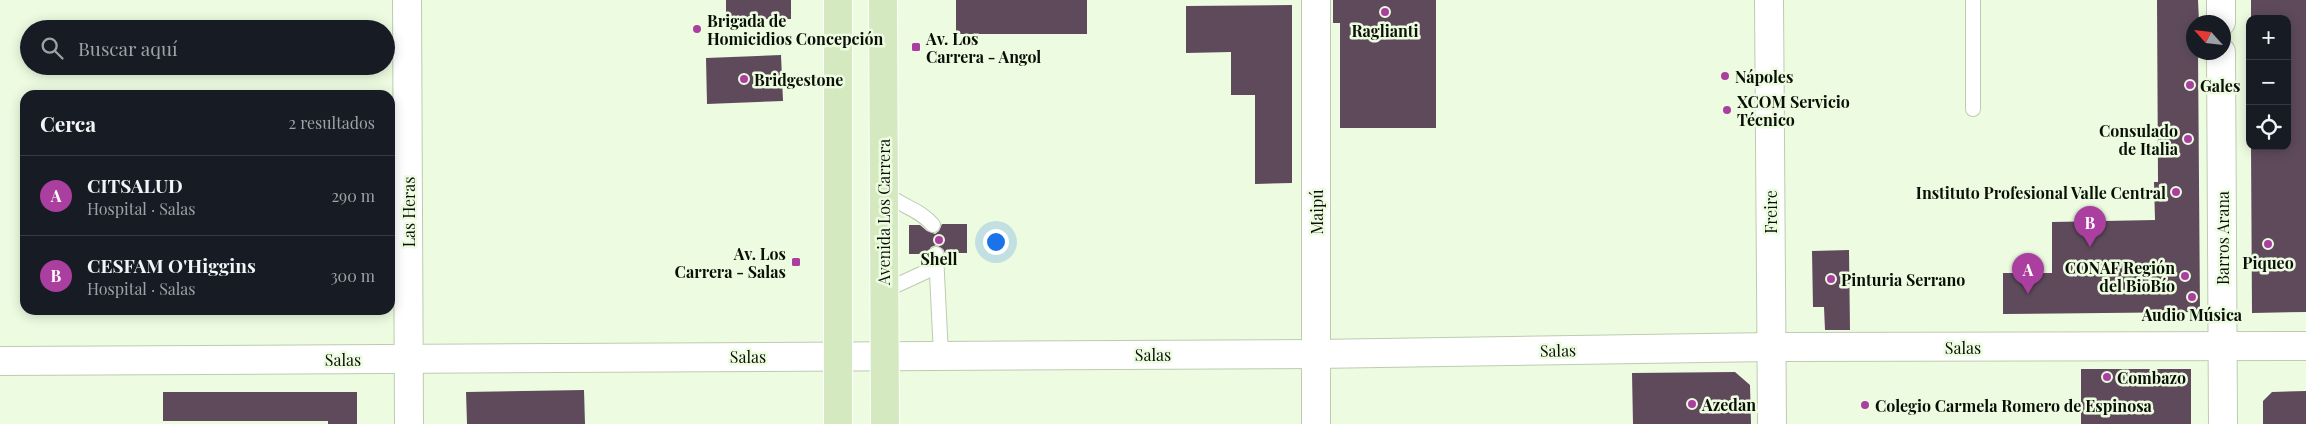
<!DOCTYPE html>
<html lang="es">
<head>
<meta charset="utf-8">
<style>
	body { margin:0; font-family:"Playfair Display",serif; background:#20242c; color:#f1f3f6 }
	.controls { position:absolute; right:15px; top:15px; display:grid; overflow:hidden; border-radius:10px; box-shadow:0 2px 12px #0003 }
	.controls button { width:45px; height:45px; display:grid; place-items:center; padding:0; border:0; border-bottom:1px solid #363941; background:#171b24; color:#f1f3f6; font:25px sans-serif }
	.compass { position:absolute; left:2186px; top:15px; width:45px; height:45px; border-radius:50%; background:#171b24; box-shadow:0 2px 12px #0003; rotate:297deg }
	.you { position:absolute; left:995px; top:241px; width:18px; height:18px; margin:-12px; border:4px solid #fff; border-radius:50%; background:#1a73e8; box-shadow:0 0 0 8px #1a73e833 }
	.badge { display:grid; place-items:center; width:32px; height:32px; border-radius:50%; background:#aa3fa0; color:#fff; font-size:16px; font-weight:700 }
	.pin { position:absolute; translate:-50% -41px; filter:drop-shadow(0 1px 2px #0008) }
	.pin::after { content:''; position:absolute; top:26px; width:18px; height:15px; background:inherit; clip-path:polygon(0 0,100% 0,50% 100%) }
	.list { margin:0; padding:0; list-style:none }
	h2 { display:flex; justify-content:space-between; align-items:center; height:65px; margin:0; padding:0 20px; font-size:21px }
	h2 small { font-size:16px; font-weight:400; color:#9ea1a6 }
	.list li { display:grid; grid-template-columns:32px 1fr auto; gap:15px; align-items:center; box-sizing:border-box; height:80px; padding:0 20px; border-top:1px solid #363941 }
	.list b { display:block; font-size:19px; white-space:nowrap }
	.list p { margin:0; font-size:16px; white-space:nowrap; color:#9ea1a6 }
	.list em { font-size:16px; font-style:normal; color:#9ea1a6 }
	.icon { flex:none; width:28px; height:28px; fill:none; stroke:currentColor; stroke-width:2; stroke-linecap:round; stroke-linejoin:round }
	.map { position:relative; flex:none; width:2306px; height:424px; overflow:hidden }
	.search { position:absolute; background:#171b24; box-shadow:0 2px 12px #0003; left:20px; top:20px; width:375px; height:55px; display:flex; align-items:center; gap:12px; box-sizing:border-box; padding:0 18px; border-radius:28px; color:#9ea1a6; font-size:19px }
	.panel { position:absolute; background:#171b24; box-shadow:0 2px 12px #0003; left:20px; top:90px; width:375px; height:225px; border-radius:15px }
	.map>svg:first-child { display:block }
	.building { fill:#5e4a5b }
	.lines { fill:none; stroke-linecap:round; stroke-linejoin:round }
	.lane-casing { stroke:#bdcbb1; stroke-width:16 }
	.street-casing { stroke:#bdcbb1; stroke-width:30 }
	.secondary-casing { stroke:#bdcbb1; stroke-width:30 }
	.primary-casing { stroke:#fff; stroke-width:30 }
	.lane { stroke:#fff; stroke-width:14 }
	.street { stroke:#fff; stroke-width:28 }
	.secondary { stroke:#fff; stroke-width:28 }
	.primary { stroke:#d4e9bf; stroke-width:28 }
	.poi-dot { fill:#aa3fa0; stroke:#edfce1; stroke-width:2 }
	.labels { text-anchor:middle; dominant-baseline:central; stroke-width:5; stroke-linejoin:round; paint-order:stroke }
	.poi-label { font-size:16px; font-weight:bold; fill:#0b1007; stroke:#edfce1; text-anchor:start }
	.street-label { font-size:16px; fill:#0b1007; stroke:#edfce1 }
</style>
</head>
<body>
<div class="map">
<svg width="2306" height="424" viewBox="0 0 2306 424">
	<rect width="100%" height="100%" fill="#edfce1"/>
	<g class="building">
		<rect x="726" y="0" width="65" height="19"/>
		<rect x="956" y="0" width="131" height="34"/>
		<path d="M 1333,0 L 1436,0 L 1436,128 L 1340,128 L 1340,23 L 1333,23 Z"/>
		<path d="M 2157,0 L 2198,0 L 2199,22 L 2194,22 L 2194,52 L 2198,52 L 2200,312 L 2003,314 L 2003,273 L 2052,273 L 2052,222 L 2155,220 L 2154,182 L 2158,182 Z"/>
		<path d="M 2251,0 L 2306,0 L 2306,312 L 2252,313 L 2251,146 L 2287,146 L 2287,19 L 2251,19 Z"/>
		<path d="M 1292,5 L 1292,183 L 1255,184 L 1255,95 L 1231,95 L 1231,52 L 1186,53 L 1186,6 Z"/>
		<path d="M 781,55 L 783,101 L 707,104 L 706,58 Z"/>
		<path d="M 942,224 L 967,224 L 967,253 L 945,253 L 943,249 L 936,245 L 931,247 L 927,254 L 909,254 L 909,225 L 920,225 L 927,231 L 935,234 L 939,231 Z"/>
		<path d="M 1849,250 L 1850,330 L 1825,330 L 1824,307 L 1813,307 L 1812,251 Z"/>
		<rect x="2081" y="369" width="110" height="55"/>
		<path d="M 1735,372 L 1750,385 L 1751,424 L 1633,424 L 1632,373 Z"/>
		<path d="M 584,390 L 585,424 L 467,424 L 466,392 Z"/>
		<path d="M 2306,391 L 2306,424 L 2263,424 L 2263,401 L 2272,392 Z"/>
		<path d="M 163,392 L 357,392 L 357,424 L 328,424 L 328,421 L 163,421 Z"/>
	</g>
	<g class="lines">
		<defs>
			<g id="lane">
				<path d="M 1973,0 L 1973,109"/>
				<path d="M 885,192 C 901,207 920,209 933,225"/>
				<path d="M 936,254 L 941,355"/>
				<path d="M 884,291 L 936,267"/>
			</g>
			<g id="street">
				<path d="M 2221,0 L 2221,22"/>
				<path d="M 2221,52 L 2223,424"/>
			</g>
			<g id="secondary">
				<path d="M 407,0 L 409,424"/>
				<path d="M 1316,0 L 1316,424"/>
				<path d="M 1769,0 L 1772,424"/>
				<path d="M 0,361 L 1316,354 L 1771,347 L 2306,346"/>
			</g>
			<g id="primary">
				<path d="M 838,0 L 838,424"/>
				<path d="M 883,0 L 885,424"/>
			</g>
		</defs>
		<use href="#lane" class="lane-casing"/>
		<use href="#street" class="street-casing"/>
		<use href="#secondary" class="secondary-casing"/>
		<use href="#primary" class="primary-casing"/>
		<use href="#lane" class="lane"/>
		<use href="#street" class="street"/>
		<use href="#secondary" class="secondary"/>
		<use href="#primary" class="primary"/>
	</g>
	<g class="poi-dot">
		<circle cx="1385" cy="12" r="5"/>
		<circle cx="697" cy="29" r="5"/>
		<rect x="911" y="42" width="10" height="10" rx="2.5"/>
		<circle cx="1725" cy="76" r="5"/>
		<circle cx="744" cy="79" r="5"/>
		<circle cx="2190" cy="85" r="5"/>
		<circle cx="1727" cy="110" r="5"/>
		<circle cx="2188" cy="139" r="5"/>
		<circle cx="2176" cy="192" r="5"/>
		<circle cx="939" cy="240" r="5"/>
		<circle cx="2268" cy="244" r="5"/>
		<rect x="791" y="257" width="10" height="10" rx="2.5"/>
		<circle cx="2185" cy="276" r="5"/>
		<circle cx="1831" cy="279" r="5"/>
		<circle cx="2192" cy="297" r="5"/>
		<circle cx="2107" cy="377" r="5"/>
		<circle cx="1692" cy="404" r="5"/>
		<circle cx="1865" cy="405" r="5"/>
	</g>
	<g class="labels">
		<g class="poi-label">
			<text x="707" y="20">Brigada de<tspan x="707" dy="18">Homicidios Concepción</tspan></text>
			<text x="1385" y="30" text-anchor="middle">Raglianti</text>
			<text x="926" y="38">Av. Los<tspan x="926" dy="18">Carrera - Angol</tspan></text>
			<text x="1735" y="76">Nápoles</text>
			<text x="754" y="79">Bridgestone</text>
			<text x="2200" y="85">Gales</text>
			<text x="1737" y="101">XCOM Servicio<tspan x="1737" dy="18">Técnico</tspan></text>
			<text x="2178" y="130" text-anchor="end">Consulado<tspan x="2178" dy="18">de Italia</tspan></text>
			<text x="2166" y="192" text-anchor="end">Instituto Profesional Valle Central</text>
			<text x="786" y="253" text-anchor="end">Av. Los<tspan x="786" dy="18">Carrera - Salas</tspan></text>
			<text x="939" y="258" text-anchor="middle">Shell</text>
			<text x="2268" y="262" text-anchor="middle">Piqueo</text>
			<text x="2175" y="267" text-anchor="end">CONAF Región<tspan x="2175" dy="18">del BioBío</tspan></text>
			<text x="1841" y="279">Pinturia Serrano</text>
			<text x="2192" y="314" text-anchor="middle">Audio Música</text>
			<text x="2117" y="377">Combazo</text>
			<text x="1702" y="404">Azedan</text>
			<text x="1875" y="405">Colegio Carmela Romero de Espinosa</text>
		</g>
		<g class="street-label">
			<text transform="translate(408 212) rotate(-90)">Las Heras</text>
			<text transform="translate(883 212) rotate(-90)">Avenida Los Carrera</text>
			<text transform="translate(1316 212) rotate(-90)">Maipú</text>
			<text transform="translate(1770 212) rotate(-90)">Freire</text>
			<text transform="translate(2222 238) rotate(-90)">Barros Arana</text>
			<text x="1963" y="347">Salas</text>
			<text transform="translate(1558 350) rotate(-1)">Salas</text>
			<text x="1153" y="354">Salas</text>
			<text x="748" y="356">Salas</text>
			<text x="343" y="359">Salas</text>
		</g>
	</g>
</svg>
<div class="controls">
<button>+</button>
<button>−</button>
<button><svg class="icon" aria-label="locate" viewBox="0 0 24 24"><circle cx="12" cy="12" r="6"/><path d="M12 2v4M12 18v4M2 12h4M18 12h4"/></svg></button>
</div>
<svg class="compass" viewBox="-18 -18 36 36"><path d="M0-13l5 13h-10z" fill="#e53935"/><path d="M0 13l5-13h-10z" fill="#9ea1a6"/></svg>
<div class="you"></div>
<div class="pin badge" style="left:2028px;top:294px">A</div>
<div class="pin badge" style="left:2090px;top:247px">B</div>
<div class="search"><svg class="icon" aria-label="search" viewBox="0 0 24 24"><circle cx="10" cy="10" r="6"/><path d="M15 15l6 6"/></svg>Buscar aquí</div>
<section class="panel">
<h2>Cerca<small>2 resultados</small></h2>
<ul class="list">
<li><span class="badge">A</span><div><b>CITSALUD</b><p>Hospital · Salas</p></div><em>290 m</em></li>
<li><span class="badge">B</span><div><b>CESFAM O'Higgins</b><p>Hospital · Salas</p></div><em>300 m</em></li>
</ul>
</section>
</div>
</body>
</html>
